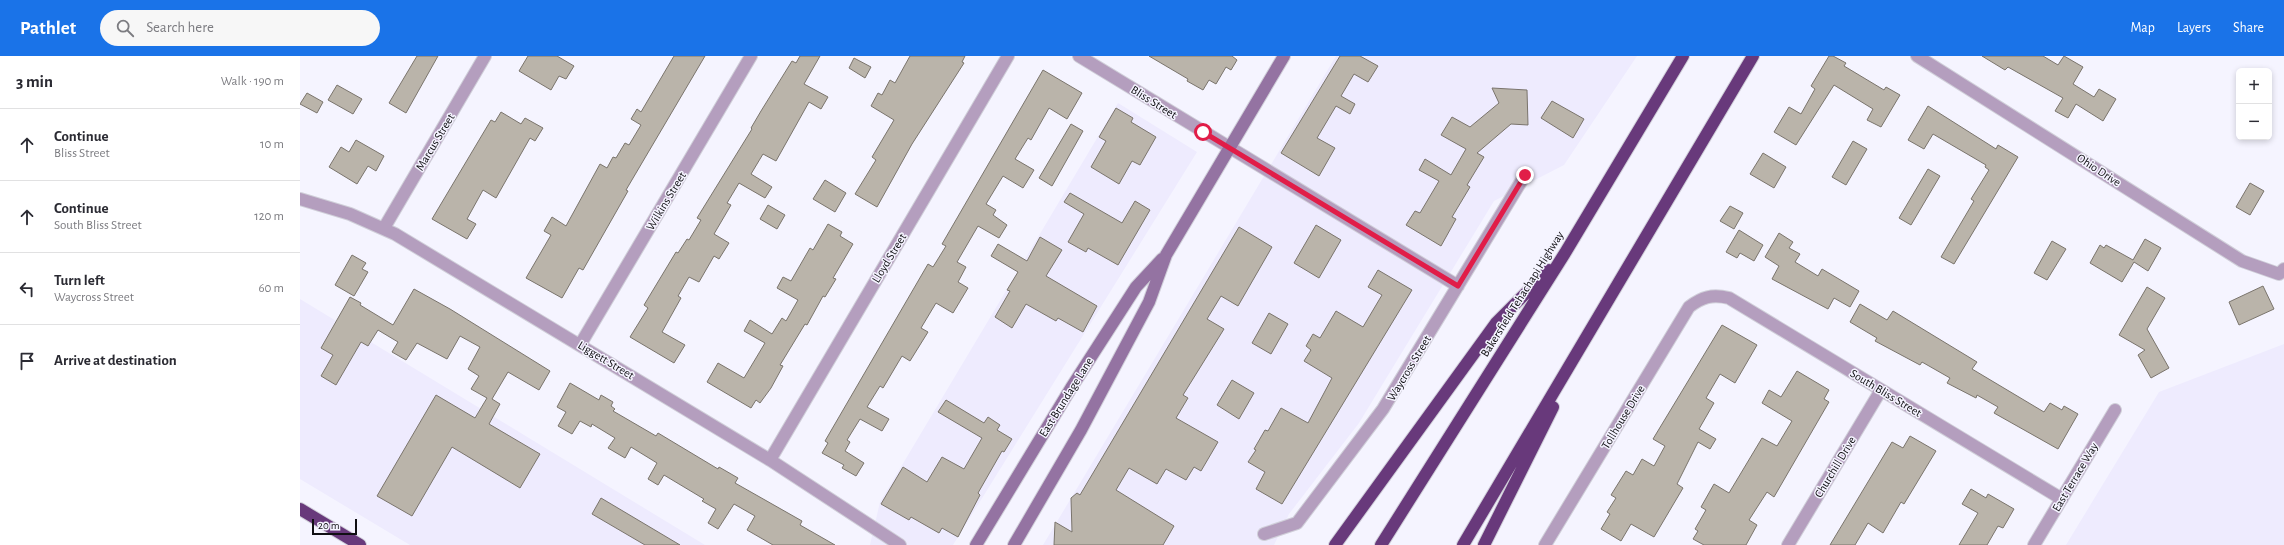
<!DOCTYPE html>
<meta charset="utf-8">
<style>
:root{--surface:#fff;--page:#f7f7f7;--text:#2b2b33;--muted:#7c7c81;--line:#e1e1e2;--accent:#1a73e8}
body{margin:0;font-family:"Alegreya Sans",sans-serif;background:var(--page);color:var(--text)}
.controls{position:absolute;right:12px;top:12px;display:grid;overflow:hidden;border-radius:6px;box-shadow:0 2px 6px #0003}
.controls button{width:36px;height:36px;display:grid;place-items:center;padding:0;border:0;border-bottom:1px solid var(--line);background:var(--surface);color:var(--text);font:20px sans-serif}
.scale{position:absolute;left:12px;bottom:10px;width:45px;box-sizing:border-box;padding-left:4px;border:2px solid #100f13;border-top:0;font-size:11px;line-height:14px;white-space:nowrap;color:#100f13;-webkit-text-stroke:3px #f5f4ff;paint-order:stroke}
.stop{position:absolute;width:12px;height:12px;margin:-9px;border:3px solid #e11d48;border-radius:50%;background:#fff}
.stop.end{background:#e11d48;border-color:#fff;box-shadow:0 1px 4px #0008}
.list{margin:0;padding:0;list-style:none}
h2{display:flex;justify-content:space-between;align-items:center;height:52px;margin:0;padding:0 16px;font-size:17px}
h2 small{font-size:13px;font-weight:400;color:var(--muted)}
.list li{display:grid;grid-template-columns:26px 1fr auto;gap:12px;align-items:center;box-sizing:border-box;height:72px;padding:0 16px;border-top:1px solid var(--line)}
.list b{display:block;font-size:15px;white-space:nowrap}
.list p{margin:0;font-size:13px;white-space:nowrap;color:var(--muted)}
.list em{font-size:13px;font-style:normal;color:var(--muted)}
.icon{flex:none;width:22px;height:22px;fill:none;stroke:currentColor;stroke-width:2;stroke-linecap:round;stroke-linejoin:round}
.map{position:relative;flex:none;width:1984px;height:489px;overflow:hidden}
header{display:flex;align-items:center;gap:24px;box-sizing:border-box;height:56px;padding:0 20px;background:var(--accent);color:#fff}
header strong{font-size:19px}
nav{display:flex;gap:22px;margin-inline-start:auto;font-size:14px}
.search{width:280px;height:36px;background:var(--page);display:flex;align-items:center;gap:10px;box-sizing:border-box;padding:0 14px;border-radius:22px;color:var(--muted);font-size:15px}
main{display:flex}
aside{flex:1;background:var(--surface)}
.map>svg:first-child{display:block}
</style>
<header>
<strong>Pathlet</strong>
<div class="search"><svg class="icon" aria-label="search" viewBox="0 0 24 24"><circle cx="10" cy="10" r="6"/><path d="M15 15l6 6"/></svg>Search here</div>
<nav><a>Map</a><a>Layers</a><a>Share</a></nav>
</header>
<main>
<aside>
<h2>3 min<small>Walk · 190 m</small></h2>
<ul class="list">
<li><svg class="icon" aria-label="ahead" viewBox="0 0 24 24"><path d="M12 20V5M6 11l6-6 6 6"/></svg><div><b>Continue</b><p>Bliss Street</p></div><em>10 m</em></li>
<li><svg class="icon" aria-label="ahead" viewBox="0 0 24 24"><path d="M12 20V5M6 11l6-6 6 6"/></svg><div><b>Continue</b><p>South Bliss Street</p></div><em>120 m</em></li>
<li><svg class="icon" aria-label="left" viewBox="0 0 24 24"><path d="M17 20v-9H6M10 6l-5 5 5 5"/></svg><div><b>Turn left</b><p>Waycross Street</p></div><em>60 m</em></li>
<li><svg class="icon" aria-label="arrive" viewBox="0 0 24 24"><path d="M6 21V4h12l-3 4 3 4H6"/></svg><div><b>Arrive at destination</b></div></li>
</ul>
</aside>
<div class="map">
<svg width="1984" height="489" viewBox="0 0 1984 489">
<rect width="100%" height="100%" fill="#f5f4ff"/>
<path fill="#eeebfe" d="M1036 0H1337L1264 109 1194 145 1059 367 989 458 974 489H743Z
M818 47 897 96 653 489H570L580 446Z
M0 243 405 489H110L0 423Z
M1984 288V489H1766L1859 336Z"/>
<path fill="#bab4aa" stroke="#7a746c" d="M117 0H138L106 57 89 47Z
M228 0H257L274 10 266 23 259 20 251 34 219 15Z
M374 0H405L326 134 328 135 283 214 279 212 262 242 226 222 251 179 244 175 252 161 266 170 300 108 307 112 313 101 316 102 325 87 329 89 341 69 331 63 337 53 341 56Z
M500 0H520L504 28 528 41 521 53 509 46 476 105 463 98 451 118 472 131 465 142 439 127 427 147 431 149 414 178 429 187 419 203 414 200 399 226 389 221 378 240 381 242 362 276 385 289 374 307 330 281 348 252 344 249 376 196 378 197 387 183 389 184 401 164 397 162 452 73 451 72 461 55 492 5 496 7Z
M610 0H665L662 6 664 7 612 88 577 151 555 138 576 104 572 101 594 64 571 50 578 37 582 39 590 24 595 27Z
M849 0H932L937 4 931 14 926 11 916 28 909 24 903 34 887 25 888 23Z
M1040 0H1060L1078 10 1068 26 1054 18 1041 40 1055 48 1050 58 1036 50 1017 82 1035 92 1019 120 981 97Z
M1529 0H1533L1546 7 1544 10 1584 34 1586 31 1600 39 1581 71 1567 64 1573 53 1534 29 1496 89 1474 76 1489 51 1501 58 1515 33 1511 30Z
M1682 0H1743L1758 9 1764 0 1783 11 1773 28 1794 41 1799 33 1816 43 1803 65 1776 48 1768 62 1755 55 1763 42 1708 11 1705 14Z
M554 2 571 11 565 22 549 12Z
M743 14 782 37 767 63 749 52 731 84 728 82 715 103 734 114 723 132 703 120 686 148 696 154 693 159 707 169 699 182 678 170 657 206 666 211 658 226 668 232 653 257 636 247 621 272 628 276 610 305 602 300 583 332 580 330 567 351 589 363 582 375 560 363 547 384 550 386 545 395 564 407 556 420 542 412 544 409 522 397 528 387 525 385 628 208 633 211 646 190 642 188Z
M37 29 62 43 53 58 28 44Z
M1192 32 1227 34 1228 69 1211 68 1177 97 1184 101 1167 129 1170 131 1152 161 1156 163 1141 190 1106 169 1115 155 1120 157 1139 125 1119 114 1125 103 1151 119 1166 93 1141 79 1152 61 1170 71 1199 47Z
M7 37 23 46 17 57 0 48Z
M1252 45 1284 63 1273 82 1241 62Z
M1628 50 1696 93 1698 89 1718 101 1654 208 1641 201 1674 145 1671 143 1689 114 1685 111 1686 109 1633 78 1624 93 1608 84Z
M816 52 833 62 831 66 856 81 840 109 832 105 819 128 791 111 806 85 799 81Z
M201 56 221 68 225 62 243 72 235 85 230 82 196 142 183 134 167 163 176 168 167 183 132 163 191 64 195 66Z
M771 68 783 75 752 130 739 122Z
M56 84 84 100 76 115 68 110 57 128 29 111 41 91 49 96Z
M1553 85 1567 93 1546 129 1532 121Z
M1463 97 1486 111 1474 132 1450 118Z
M1628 113 1640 120 1611 169 1599 162Z
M525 124 546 137 535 156 513 143Z
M1950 127 1964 135 1950 159 1936 151Z
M770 137 822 167 835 145 850 154 818 209 788 192 786 196 768 186 784 158 764 146Z
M468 149 485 159 477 173 460 163Z
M1430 150 1443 157 1434 173 1420 165Z
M528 168 542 176 540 180 553 188 533 222 536 223 525 241 523 240 507 269 505 268 480 309 483 310 471 332 460 347 456 344 451 352 407 326 418 307 444 322 465 287 444 275 450 264 472 278 482 262 486 265 498 244 477 232 483 221 491 225 510 192 513 194Z
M1016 169 1041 184 1019 222 994 207Z
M939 171 972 191 938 250 921 240 907 263 924 273 883 339 888 342 876 362 918 386 901 415 894 411 886 424 866 413 857 428 829 412 816 434 874 470 863 489H754L755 466 772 476 771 442 777 437 780 439Z
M1439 174 1463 189 1454 205 1440 197 1437 202 1426 196Z
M1479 177 1493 186 1489 192 1500 198 1495 206 1518 220 1522 213 1559 235 1550 251 1534 242 1528 253 1472 223 1479 210 1465 201Z
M740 181 762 194 746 220 797 250 783 276 758 262 756 265 726 248 712 272 695 261 710 235 707 234 718 216 691 200 698 188 727 205Z
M1845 183 1861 192 1848 215 1834 206 1822 226 1790 207 1800 189 1804 192 1806 189 1833 204Z
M1752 185 1766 193 1747 224 1734 217Z
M52 199 66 207 62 213 68 216 54 240 35 229Z
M1078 214 1112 234 982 448 956 433 965 416 948 406 956 394 954 393 965 374 968 375 981 352 1008 367 1032 322 1004 305 1011 294 1006 290 1013 278 1020 282 1036 255 1063 271 1082 239 1068 231Z
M1963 230 1974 253 1939 269 1929 246Z
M1847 231 1865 242 1847 273 1869 312 1851 322 1838 299 1845 294 1819 279Z
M114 233 150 253 250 315 239 334 208 316 192 343 200 348 189 368 240 398 220 432 152 391 112 460 77 440 136 339 175 362 187 342 171 333 179 320 168 313 180 291 160 280 147 303 117 287 106 304 92 296 98 286 78 274 68 290 61 286 36 329 21 320 33 299 21 292 50 241 61 247 60 249 93 269Z
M1560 248 1587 264 1593 255 1677 306 1672 313 1744 356 1750 347 1762 354 1764 350 1778 358 1758 393 1694 357 1698 351 1677 339 1676 342 1647 327 1650 322 1622 306 1620 309 1575 285 1577 282 1550 266Z
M969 257 988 268 971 298 952 287Z
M1422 269 1457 289 1435 327 1420 318 1406 342 1414 347 1399 373 1416 383 1410 393 1398 386 1377 428 1383 432 1354 481 1331 468 1321 485 1301 473 1310 458 1307 456 1316 442 1311 439 1326 415 1333 419 1342 403 1354 410 1365 390 1353 383Z
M1497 315 1529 334 1524 343 1529 346 1474 441 1467 436 1449 464 1457 469 1446 489H1404L1393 483 1398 475 1395 473 1406 454 1401 451 1414 428 1429 437 1462 382 1477 390 1492 365 1462 347 1469 334 1481 341Z
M932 324 954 337 939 363 917 349Z
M270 327 299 344 301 339 313 346 311 350 315 353 313 355 356 380 358 377 418 413 419 411 438 422 435 427 502 465 500 469 535 489H473L447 474 455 460 434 448 418 473 408 467 416 453 402 445 404 443 364 419 358 429 348 423 357 407 331 391 325 402 308 392 315 382 292 368 291 371 280 365 272 378 258 370 266 356 257 351Z
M646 344 684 367 688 361 700 369 697 374 712 383 704 396 702 395 678 437 680 439 658 481 642 472 639 477 611 461 609 464 581 448 603 411 627 426 642 401 664 413 682 382 638 356Z
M1610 380 1636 395 1604 448 1601 446 1583 477 1568 467 1555 489H1530L1592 386 1603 392Z
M1671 433 1686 442 1688 438 1714 453 1703 472 1698 470 1687 489H1659L1678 457 1662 448Z
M301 442 380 489H345L292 458Z"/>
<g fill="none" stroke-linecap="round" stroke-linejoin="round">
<defs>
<path id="street" d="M779 0 1158 230
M1617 0 1942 205 1979 218 1984 213
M0 143 50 158 95 178 470 404 600 489
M84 172 185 0
M280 289 451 0
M470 404 708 0
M964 478 997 467 1083 353 1225 119
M1245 489 1389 251C1402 241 1412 238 1429 242L1762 443
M1488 489 1581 334
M1734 489 1815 354"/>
<path id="secondary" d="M676 489 771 332 836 231 862 203
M714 489 781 374 849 246 866 199 984 0"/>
<path id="highway" d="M0 453 60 489
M1035 489 1196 267 1249 214
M1081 489 1265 197 1383 0
M1163 489 1453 0
M1184 489 1253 351"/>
</defs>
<use href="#street" stroke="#d0cfd9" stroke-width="14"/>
<use href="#secondary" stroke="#d0cfd9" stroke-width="14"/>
<use href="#highway" stroke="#d0cfd9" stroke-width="14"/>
<use href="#street" stroke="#b49ebe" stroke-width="12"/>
<use href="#secondary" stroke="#9473a2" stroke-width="12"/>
<use href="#highway" stroke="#68397b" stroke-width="12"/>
</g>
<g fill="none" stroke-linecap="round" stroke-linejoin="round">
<path stroke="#e11d48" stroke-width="5" d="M903 76 1158 230 1225 119"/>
</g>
<g text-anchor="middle" stroke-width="3" stroke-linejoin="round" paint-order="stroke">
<g font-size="12" fill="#100f13" stroke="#f5f4ff">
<text transform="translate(854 46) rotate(32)" y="4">Bliss Street</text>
<text transform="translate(135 86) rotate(-59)" y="4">Marcus Street</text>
<text transform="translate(1799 114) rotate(33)" y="4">Ohio Drive</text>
<text transform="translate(366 145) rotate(-59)" y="4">Wilkins Street</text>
<text transform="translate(589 202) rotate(-59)" y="4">Lloyd Street</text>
<text transform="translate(1222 238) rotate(-58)" y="4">Bakersfield Tehachapi Highway</text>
<text transform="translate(306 304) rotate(31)" y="4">Liggett Street</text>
<text transform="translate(1109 312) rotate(-59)" y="4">Waycross Street</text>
<text transform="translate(1586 337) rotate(31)" y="4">South Bliss Street</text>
<text transform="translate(766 341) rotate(-58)" y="4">East Brundage Lane</text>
<text transform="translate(1323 361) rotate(-59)" y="4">Tollhouse Drive</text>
<text transform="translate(1535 411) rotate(-59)" y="4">Churchill Drive</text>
<text transform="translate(1775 421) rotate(-59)" y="4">East Terrace Way</text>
</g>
</g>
</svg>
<div class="controls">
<button>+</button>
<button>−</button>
</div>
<div class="scale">20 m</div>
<div class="stop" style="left:903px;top:76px"></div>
<div class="stop end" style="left:1225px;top:119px"></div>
</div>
</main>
